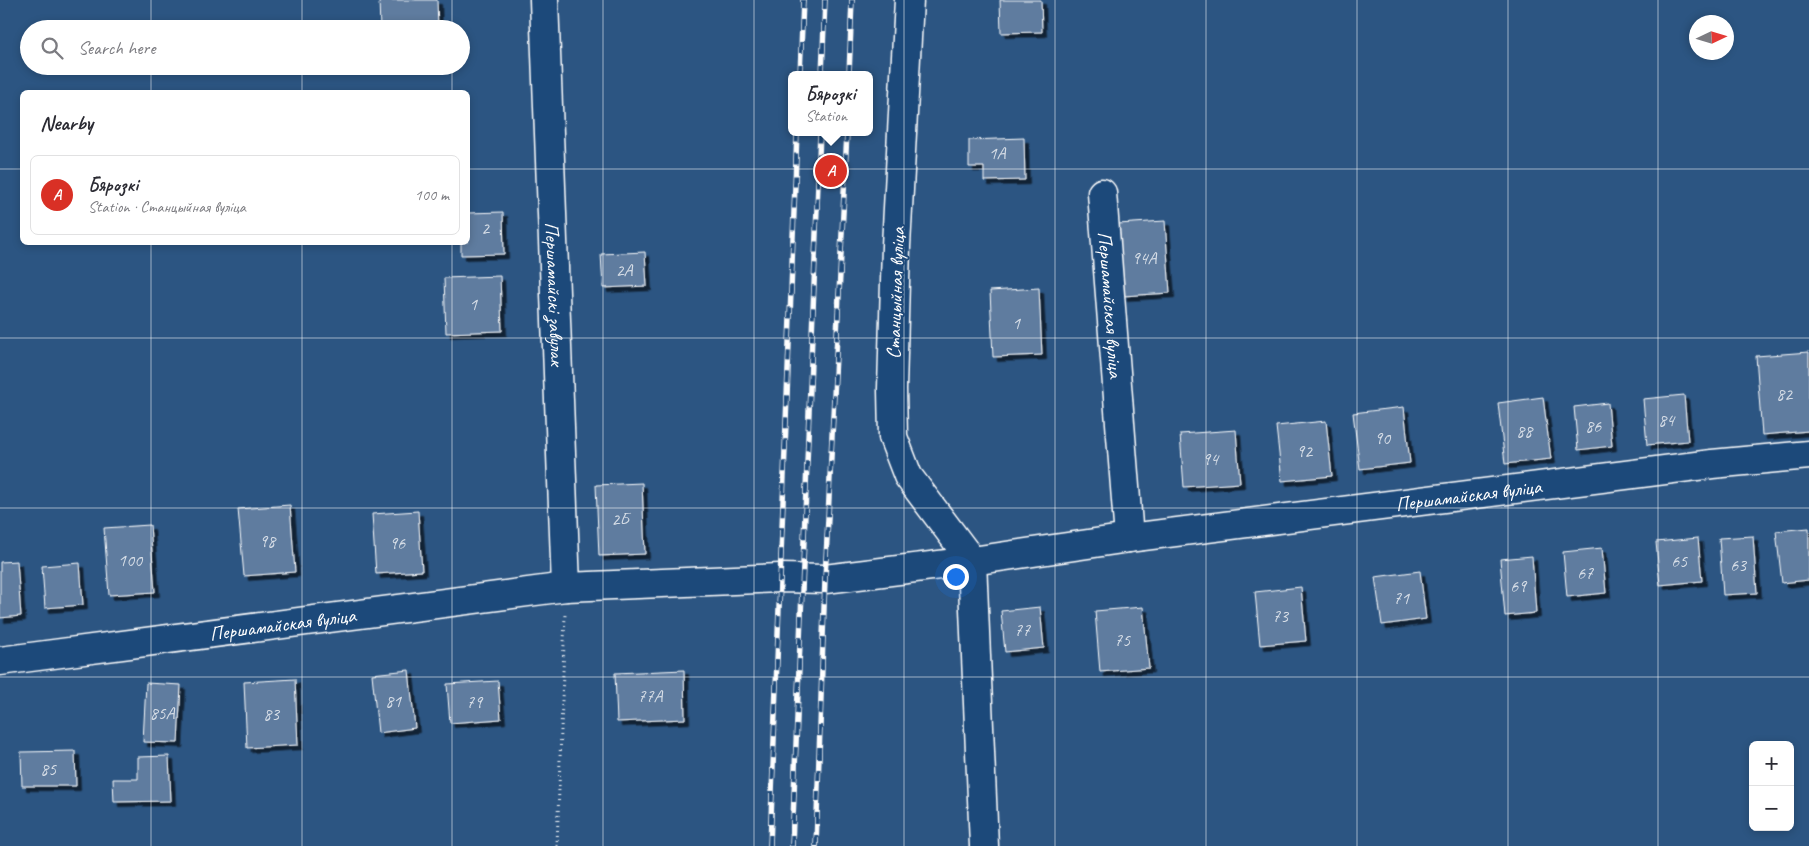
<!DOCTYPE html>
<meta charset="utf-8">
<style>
:root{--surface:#fff;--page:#f7f7f7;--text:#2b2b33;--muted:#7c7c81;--line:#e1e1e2;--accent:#d93025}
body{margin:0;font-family:Caveat,sans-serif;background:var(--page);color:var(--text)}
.controls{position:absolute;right:15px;bottom:15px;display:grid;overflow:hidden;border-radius:8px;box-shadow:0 2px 8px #0003}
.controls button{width:45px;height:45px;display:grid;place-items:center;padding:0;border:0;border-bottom:1px solid var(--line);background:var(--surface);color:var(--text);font:25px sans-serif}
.compass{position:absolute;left:1689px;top:15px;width:45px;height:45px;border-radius:50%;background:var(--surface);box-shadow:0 2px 8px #0003;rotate:86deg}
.you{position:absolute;left:955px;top:576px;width:18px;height:18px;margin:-12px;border:4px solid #fff;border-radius:50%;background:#1a73e8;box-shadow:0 0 0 8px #1a73e833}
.badge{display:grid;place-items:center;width:32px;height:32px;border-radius:50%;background:var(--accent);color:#fff;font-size:16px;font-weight:700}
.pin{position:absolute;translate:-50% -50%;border:2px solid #fff;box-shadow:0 1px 5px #0006}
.popup{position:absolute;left:788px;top:71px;width:85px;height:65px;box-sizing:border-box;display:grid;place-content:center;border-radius:8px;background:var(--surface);filter:drop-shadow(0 1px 4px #0005);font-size:16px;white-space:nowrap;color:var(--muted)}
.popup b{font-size:19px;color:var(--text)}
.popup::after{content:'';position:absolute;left:50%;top:100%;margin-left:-10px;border:10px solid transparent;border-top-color:var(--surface)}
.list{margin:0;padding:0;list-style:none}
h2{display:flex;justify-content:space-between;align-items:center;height:65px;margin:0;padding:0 20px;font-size:21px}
h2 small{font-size:16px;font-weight:400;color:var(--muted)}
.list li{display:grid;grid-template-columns:32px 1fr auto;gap:15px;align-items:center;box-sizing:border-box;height:80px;margin:0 10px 10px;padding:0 10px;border:1px solid var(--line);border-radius:8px}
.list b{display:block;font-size:19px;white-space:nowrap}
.list p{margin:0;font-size:16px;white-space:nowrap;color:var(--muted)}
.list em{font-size:16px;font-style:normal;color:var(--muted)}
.icon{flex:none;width:28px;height:28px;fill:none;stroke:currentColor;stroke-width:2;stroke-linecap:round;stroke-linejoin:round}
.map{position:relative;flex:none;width:1809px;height:846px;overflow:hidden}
.search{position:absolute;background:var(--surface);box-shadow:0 2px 8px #0003;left:20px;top:20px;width:450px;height:55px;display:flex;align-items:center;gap:12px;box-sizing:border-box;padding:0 18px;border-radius:28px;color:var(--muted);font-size:19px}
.panel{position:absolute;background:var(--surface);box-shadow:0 2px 8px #0003;left:20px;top:90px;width:450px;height:155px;border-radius:8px}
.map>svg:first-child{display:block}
</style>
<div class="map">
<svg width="1809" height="846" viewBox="0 0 1809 846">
<defs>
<filter id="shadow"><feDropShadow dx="4.5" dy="4.5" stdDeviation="0" flood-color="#0009"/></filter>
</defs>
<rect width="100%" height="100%" fill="#2c5582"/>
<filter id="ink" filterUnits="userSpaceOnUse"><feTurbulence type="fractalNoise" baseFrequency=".02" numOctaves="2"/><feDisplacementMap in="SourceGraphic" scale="10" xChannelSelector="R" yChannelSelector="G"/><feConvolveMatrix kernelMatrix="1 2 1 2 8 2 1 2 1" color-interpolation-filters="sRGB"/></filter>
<g filter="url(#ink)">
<path fill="#5e7c9f" stroke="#fff" filter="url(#shadow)" d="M379 0H437L438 29H380Z
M1000 0H1041L1042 32 1001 33Z
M1024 138 1025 180 984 181V167H969V140Z
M503 212 504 254 461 255V242H468V213Z
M1165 221 1170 293 1123 296 1118 224Z
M645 252 647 286 603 288 601 254Z
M500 276 502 331 446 333 444 278Z
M1039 288 1042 355 993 357 990 291Z
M1809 352V431L1762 435 1756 356Z
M1684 395 1688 441 1647 445 1643 399Z
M1543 397 1551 459 1505 464 1498 403Z
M1608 403 1612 446 1578 450 1574 407Z
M1404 407 1410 463 1360 469 1353 413Z
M1326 421 1332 476 1282 481 1276 426Z
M1236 430 1240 483 1184 487 1180 434Z
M642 483 645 554 599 556 596 485Z
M290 505 295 572 244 576 238 509Z
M418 511 422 571 376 574 372 514Z
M150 525 155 592 109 595 104 528Z
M1809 528V580L1782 583 1776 531Z
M1753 536 1757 593 1723 595 1719 538Z
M1698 538 1702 581 1660 585 1656 542Z
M1602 548 1606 593 1567 597 1563 552Z
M1532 556 1536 613 1505 616 1500 559Z
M17 561 21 616 0 618V562Z
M80 563 83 605 45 608 42 566Z
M1420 571 1426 619 1382 625 1375 577Z
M1301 587 1306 641 1260 645 1255 592Z
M1040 607 1044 648 1005 652 1001 611Z
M1143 607 1149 668 1100 672 1095 611Z
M409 670 415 728 378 733 372 674Z
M684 670 685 719 617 722 615 673Z
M295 679 298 745 247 748 244 682Z
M498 681 501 719 450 723 447 684Z
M146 683 181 685 178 743 143 742Z
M75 751 76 786H22L21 752Z
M169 756 171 801 114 802 113 779H138V757Z"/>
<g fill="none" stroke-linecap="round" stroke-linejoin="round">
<defs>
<g id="minor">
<path id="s1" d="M544 0 566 587"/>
<path d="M909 0 896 246 892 389 893 437 908 476 972 561"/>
<path id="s2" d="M1102 193 1129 538"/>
<path d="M972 561 984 846"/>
<path id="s3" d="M0 661 566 587 780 578 825 579 972 561 1129 538 1712 464 1809 455"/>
</g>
</defs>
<use href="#minor" stroke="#fff" stroke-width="31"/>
<path stroke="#fff" stroke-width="3" stroke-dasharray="1 4" stroke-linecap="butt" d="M557 846 565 615"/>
<use href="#minor" stroke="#1f4a7a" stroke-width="28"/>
<defs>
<path id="rail" d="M800 75 803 0
M822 75 825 0
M849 75 852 0
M770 846 797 132
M792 846 820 132
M816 846 825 579 847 132"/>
</defs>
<use href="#rail" stroke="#fff" stroke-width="5.5"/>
<use href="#rail" stroke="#1f4a7a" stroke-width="4" stroke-dasharray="11" stroke-linecap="butt"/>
</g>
</g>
<path fill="none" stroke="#fff" stroke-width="1" stroke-opacity="0.55" d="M151 0V29M302 0V29M452 0V29M603 0V846M754 0V846M904 0V846M1055 0V846M1206 0V846M1357 0V846M1508 0V846M1658 0V846M151 66V92M302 66V92M452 66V92M0 169H22M468 169H1809M151 242V846M302 242V846M452 242V846M0 338H1809M0 508H1809M0 677H1809"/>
<g text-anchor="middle" stroke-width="4" stroke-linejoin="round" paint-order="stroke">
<g font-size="18" fill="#d7dee7">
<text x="997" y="159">1А</text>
<text x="485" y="234">2</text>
<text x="1144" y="264">94А</text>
<text x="624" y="276">2А</text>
<text x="473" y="310">1</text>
<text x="1016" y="329">1</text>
<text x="1784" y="400">82</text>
<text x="1666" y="426">84</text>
<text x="1593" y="432">86</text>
<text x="1524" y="437">88</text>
<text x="1382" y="444">90</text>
<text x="1304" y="457">92</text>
<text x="1210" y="465">94</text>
<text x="620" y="525">2Б</text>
<text x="267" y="547">98</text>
<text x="397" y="549">96</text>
<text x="130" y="566">100</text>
<text x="1679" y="567">65</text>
<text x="1738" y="571">63</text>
<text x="1585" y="579">67</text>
<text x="1518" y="592">69</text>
<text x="1401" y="604">71</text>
<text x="1280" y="622">73</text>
<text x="1022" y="636">77</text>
<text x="1122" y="646">75</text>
<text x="650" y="702">77А</text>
<text x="393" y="707">81</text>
<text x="474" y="708">79</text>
<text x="162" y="719">85А</text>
<text x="271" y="720">83</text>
<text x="48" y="775">85</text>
</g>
<g font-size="20" fill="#fff" stroke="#1f4a7a">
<text dy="7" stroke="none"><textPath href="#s1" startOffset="294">Першамайскі завулак</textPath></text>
<text transform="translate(895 293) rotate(-88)" y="7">Станцыйная вуліца</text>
<text dy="7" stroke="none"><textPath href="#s2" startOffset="112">Першамайская вуліца</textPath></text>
<text dy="7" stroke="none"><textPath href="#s3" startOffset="1479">Першамайская вуліца</textPath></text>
<text dy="7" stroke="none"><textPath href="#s3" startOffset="285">Першамайская вуліца</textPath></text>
</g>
</g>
</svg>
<div class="controls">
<button>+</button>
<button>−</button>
</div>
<svg class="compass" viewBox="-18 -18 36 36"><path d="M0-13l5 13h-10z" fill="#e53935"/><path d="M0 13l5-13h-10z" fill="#7c7c81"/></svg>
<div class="you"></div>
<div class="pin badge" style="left:831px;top:171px">A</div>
<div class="popup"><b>Бярозкі</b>Station</div>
<div class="search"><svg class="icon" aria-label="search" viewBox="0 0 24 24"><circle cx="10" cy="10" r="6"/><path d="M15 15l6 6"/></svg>Search here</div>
<section class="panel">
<h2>Nearby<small></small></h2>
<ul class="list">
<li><span class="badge">A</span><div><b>Бярозкі</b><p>Station · Станцыйная вуліца</p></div><em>100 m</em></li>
</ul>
</section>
</div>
